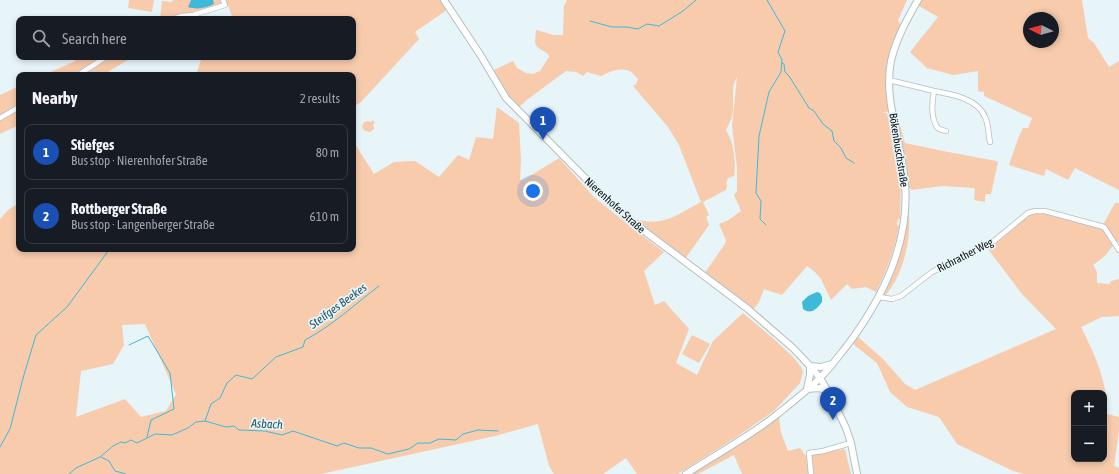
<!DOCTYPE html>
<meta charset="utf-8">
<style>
:root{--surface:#171b24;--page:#20242c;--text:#f1f3f6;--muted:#9ea1a6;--line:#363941;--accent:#c3a78f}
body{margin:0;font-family:"Asap Condensed",sans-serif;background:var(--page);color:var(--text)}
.controls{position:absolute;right:12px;bottom:12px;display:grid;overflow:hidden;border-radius:8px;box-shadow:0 2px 6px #0003}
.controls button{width:36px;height:36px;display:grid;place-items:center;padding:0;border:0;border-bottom:1px solid var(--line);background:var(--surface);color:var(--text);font:20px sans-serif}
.compass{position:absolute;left:1023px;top:12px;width:36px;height:36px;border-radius:50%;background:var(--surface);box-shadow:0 2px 6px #0003;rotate:276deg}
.you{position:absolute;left:533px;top:191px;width:14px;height:14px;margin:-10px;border:3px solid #fff;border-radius:50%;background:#1a73e8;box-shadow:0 0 0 6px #1a73e833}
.badge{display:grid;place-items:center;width:26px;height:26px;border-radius:50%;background:var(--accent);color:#fff;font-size:13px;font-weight:700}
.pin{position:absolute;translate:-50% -33px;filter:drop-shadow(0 1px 2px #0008)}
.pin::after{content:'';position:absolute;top:21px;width:14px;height:12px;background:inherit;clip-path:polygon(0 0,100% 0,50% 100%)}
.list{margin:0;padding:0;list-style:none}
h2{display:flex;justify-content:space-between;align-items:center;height:52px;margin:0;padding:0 16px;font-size:17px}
h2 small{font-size:13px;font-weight:400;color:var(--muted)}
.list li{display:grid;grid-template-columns:26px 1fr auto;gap:12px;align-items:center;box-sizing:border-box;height:56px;margin:0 8px 8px;padding:0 8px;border:1px solid var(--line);border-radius:8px}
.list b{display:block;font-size:15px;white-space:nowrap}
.list p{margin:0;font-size:13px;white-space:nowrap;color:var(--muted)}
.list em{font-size:13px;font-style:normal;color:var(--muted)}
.icon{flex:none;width:22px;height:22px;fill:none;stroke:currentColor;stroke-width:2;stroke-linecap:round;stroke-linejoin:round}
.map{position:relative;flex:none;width:1119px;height:474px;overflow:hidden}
.search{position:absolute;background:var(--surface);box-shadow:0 2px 6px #0003;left:16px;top:16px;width:340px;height:44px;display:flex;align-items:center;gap:10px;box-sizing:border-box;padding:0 14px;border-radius:8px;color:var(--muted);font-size:15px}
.panel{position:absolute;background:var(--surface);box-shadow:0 2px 6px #0003;left:16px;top:72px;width:340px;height:180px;border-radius:8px}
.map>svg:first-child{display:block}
</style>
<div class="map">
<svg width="1119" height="474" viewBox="0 0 1119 474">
<rect width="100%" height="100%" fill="#e7f4f8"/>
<path fill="#f7cbac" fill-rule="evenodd" d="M129 0H154L152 12 128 8Z
M173 0H221L223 4 208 9 187 13 169 19H160L162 1 172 2Z
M226 0H442L448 9 415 32 419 39 361 102 353 107V75H196L202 57H353V19H233Z
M567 0H907L898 20 901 26 892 46 890 111 882 113H887L898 161 901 179 900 219H898L897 225 899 226C895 249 887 270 876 292L866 287 852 289 847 284 831 300 821 279 815 272 807 266 782 295 764 289 759 302 753 310 704 274 725 244 726 240 719 224 727 221 741 211 734 195 737 191V168L732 126 737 77C730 87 735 104 732 116 731 121 727 126 726 131 734 140 736 165 734 176L728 178C725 183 728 186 726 190L703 202 709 215 706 217 709 225 685 259 663 244 630 217C660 229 675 216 701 202L679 145 668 127 633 86 636 84 638 79C636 77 633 73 631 72 621 66 609 72 601 76L587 72 583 76 576 72 566 71 528 99 518 108 513 103 492 71 513 61 517 68 526 73 533 74 540 71 549 57 548 54 537 47 535 42 536 30 554 35H563L564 6Z
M922 0H1082L1088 38 1094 43 1109 67 1119 61V190L1075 168 1068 180 1046 169 1044 176 1009 165 1018 139 1023 128H1028L1032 118 984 96V92L978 91V71L953 75 927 68 910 52 938 17 919 6ZM1029 18H1053V42H1029Z
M81 57H133L103 75H44L73 62Z
M19 86V125L0 134V95Z
M497 107 519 123 521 160 520 180 525 179 559 158 594 197 631 227 664 252 644 271 655 305 664 301 689 329 676 363 697 375 713 341 743 313 775 340 793 357 801 367 803 372 800 383 775 410 738 436 678 474H637L626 458 603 474H554L549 466 538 424 495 436 321 474H0V219L8 210 19 203V249H353V141L374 174 394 162 415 161 439 177 458 155 469 160 476 137 493 139ZM145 324 176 394 166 411 141 417 125 399 76 417 81 371 113 364 124 345 122 325Z
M894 110H896L905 143 943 151 996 161 998 162 991 194H986L985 197V202L974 200 975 189 973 188 943 186 912 190 908 187C905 161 900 136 894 110Z
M373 120 375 123 373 124 374 129 370 132 365 131 362 127 364 122 367 121 371 122Z
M1115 203H1119V242L1110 238 1114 244 1105 256 1093 265 1097 272V283L1110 284 1111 281 1119 279V316L1102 317 1081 327C1095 355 1108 383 1107 414L1119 417V431L1114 466 1119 468V474H1024L1013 471 957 444 939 417 907 407 890 392 877 363 853 344 858 337 883 359 905 384 915 390 1056 329 1022 294 988 249 986 243C995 236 1004 229 1013 222 1018 218 1024 212 1030 209 1042 205 1088 222 1103 225ZM1074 393H1104V459H1074V455L1070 453 1074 454Z
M908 206C913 235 904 274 885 296L883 294C897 265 906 238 908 206Z
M692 335 710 344 699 363 682 354Z
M779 417 781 433 788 451 800 448 806 456 845 449 851 474H742L734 455 698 474H690Z"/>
<path fill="#3ebad9" d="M191 0H213L214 4C206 8 197 10 188 7Z
M817 292 820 293 822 297V302C817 309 811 315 803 309L802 302 808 296Z"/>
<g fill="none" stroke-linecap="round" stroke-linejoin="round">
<path stroke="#3ebad9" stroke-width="1" d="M590 21 612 27H627L638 29 647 24 659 26 683 11 696 0
M782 63 784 64 785 72 789 76 809 108 814 111 823 124 832 131 834 141 841 148 846 158 854 163
M766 225 760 219 761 201 756 193 759 136 769 92 781 72 782 60 778 52 785 31 767 0
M129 345 148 336 170 373 174 409 151 420 147 437
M205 421 211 404 220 398 227 383 236 375 252 379 276 357 303 347 305 340C332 326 355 304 379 286
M0 447 10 429 23 378 36 335 67 307 106 254 108 249
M101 457 109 461 115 471 126 474
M69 474 76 468 100 457 113 446 121 442 125 443 131 440 137 443 155 434 172 435 188 428 196 422 205 421 226 427 234 426 239 430 265 431 282 435 293 431 337 446 344 443 359 448H371L388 454 409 449 418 443H430L439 439 456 440 463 434 478 430 498 431"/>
<defs>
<path id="street" d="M173 19 182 16 193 15 225 5 223 0
M78 75 106 57
M889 80 934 91C932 102 931 118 937 127 939 130 943 130 946 131
M934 91C952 94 978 99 985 117 989 125 988 134 990 142
M0 118 19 107
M879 297 892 299 901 296 932 272 971 252 988 245 994 241 1028 213 1035 211H1045L1104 227 1119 250
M811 474 809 453 823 451 851 443"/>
<path id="secondary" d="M444 0 481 56 506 98 605 198 631 221 748 309 793 348 810 366 820 378 829 393 846 428 851 443 857 474
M810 366 821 367 832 364
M807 389 810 375V366
M807 389 820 388 828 392
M686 474C715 455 747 438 775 416 790 404 807 391 821 377 830 368 838 357 846 347 882 300 910 244 905 183 902 143 883 100 891 61 896 39 907 19 918 0"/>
</defs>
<use href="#street" stroke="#b2bfc3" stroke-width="6"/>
<use href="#secondary" stroke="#b2bfc3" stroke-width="8"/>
<use href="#street" stroke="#fff" stroke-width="4.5"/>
<use href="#secondary" stroke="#fff" stroke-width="6"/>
</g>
<g text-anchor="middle" stroke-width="3.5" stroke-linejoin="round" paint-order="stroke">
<g font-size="11" fill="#0c1112" stroke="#e7f4f8">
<text transform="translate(899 150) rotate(81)" y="4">Bökenbuschstraße</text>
<text transform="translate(615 205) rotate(42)" y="4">Nierenhofer Straße</text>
<text transform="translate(965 255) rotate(-27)" y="4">Richrather Weg</text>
</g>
<g font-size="12" font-style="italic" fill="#265865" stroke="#e7f4f8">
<text transform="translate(338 306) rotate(-36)" y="4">Steifges Beekes</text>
<text transform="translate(267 424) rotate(3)" y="4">Asbach</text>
</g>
</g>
</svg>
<div class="controls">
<button>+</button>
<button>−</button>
</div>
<svg class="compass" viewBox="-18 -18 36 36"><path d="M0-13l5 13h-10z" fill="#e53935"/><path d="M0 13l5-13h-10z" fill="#9ea1a6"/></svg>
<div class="you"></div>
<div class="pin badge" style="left:543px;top:140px;background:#1a4fb4">1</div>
<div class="pin badge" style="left:833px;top:420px;background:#1a4fb4">2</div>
<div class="search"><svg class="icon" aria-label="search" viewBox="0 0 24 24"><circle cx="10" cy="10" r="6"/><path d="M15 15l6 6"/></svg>Search here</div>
<section class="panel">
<h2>Nearby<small>2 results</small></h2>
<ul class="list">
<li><span class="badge" style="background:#1a4fb4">1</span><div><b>Stiefges</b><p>Bus stop · Nierenhofer Straße</p></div><em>80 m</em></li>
<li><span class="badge" style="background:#1a4fb4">2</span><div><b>Rottberger Straße</b><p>Bus stop · Langenberger Straße</p></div><em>610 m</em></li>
</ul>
</section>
</div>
